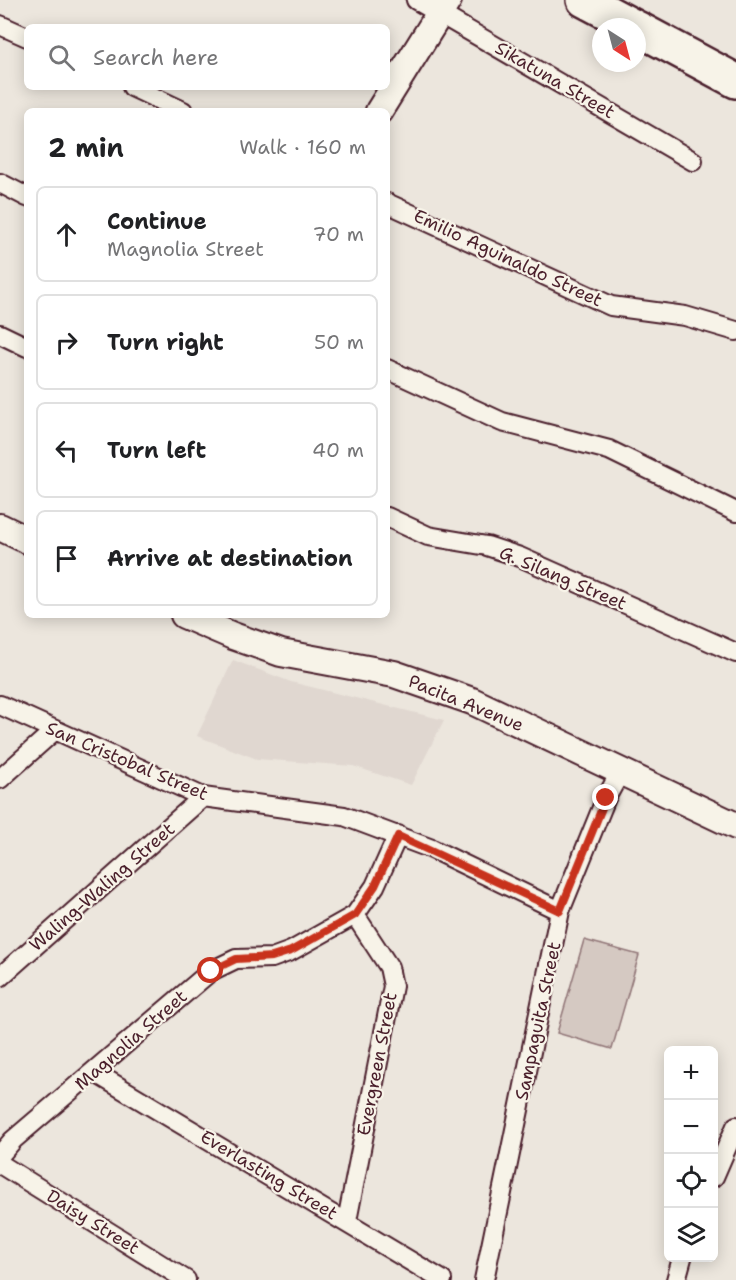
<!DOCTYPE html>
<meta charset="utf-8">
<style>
:root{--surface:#fff;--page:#f2f2f2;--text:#202124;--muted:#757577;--line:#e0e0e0}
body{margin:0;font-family:"Shantell Sans",sans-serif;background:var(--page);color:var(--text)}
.controls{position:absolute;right:18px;bottom:18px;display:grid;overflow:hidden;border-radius:9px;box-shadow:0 3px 15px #0003}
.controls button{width:54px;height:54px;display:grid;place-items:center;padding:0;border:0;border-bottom:2px solid var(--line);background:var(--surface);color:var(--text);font:30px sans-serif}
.compass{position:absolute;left:592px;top:18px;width:54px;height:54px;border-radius:50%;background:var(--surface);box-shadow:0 3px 15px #0003;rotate:144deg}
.stop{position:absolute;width:18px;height:18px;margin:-14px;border:4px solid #c8321e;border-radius:50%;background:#fff}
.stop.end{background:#c8321e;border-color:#fff;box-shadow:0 2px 6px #0008}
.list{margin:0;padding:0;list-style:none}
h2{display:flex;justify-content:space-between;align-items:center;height:78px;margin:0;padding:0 24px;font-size:26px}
h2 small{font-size:20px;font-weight:400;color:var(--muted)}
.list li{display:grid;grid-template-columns:39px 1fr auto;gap:18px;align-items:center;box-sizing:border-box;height:96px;margin:0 12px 12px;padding:0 12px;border:2px solid var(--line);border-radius:9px}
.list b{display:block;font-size:22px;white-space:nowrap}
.list p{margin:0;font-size:20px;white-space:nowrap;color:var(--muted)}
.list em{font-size:20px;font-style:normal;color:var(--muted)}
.icon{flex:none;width:33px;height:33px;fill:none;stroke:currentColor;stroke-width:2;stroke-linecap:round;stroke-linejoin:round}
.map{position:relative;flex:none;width:736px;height:1280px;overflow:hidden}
.search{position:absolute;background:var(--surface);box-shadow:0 3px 15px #0003;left:24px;top:24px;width:366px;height:66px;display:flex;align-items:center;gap:15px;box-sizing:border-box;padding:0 21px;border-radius:9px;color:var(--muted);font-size:22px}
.panel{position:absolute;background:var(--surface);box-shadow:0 3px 15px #0003;left:24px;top:108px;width:366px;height:510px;border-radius:9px}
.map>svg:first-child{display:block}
</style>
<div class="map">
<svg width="736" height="1280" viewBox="0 0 736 1280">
<rect width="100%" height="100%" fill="#ece6dd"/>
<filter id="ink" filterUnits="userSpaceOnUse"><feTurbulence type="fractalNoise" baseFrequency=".0167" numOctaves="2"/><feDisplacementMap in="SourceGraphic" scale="12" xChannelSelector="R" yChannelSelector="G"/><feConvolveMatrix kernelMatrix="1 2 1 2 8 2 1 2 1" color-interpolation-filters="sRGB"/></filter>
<g filter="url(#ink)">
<path fill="#e0d7d0" d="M233 660 291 682 444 720 411 785 353 766 257 759 197 736Z"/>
<path fill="#d5c9c2" stroke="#907476" stroke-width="1.5" d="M584 940 639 955 612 1049 557 1033Z"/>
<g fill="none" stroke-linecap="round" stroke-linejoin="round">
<defs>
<path id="street" d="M416 0 693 161
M0 25 27 37
M132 87 183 111
M0 183 27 197
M387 203 611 306 685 316 736 331
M0 334 27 347
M387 369 502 422 609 450 736 512
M387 517 428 536 487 546 520 557 736 653
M0 705 203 797 344 816 432 849 560 911
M0 779 55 730
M0 977 203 797
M94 1072 442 1280
M0 1155 13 1140 211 971 236 959 272 958 291 951 355 915 375 886 398 835
M0 1164 186 1280
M714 1177 736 1126
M347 1221 393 986 389 967 355 915
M484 1280 560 911 606 798 621 771
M676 1280 682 1258"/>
<path id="secondary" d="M379 111 448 0
M0 527 27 540
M184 615 233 636 281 653 394 674 472 701 736 826"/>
<path id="highway" d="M584 0 635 27
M637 28 736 81"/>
</defs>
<use href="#street" stroke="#4a1f2b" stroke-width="22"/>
<use href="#secondary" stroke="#4a1f2b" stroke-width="30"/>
<use href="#highway" stroke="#4a1f2b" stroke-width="38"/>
<use href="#street" stroke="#f7f3e8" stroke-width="18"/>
<use href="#secondary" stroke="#f7f3e8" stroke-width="26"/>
<use href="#highway" stroke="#f7f3e8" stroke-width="33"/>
</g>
</g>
<g fill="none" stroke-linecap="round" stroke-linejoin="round" filter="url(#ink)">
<path stroke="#c8321e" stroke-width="8" d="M211 971 236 959 272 957 291 951 355 915 375 886 398 836 560 911 606 798"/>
</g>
<g text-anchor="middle" stroke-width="4.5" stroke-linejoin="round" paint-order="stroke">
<g font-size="18" fill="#4a1f2b" stroke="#f7f3e8">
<text transform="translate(555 80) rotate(30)" y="6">Sikatuna Street</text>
<text transform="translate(508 258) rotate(25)" y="6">Emilio Aguinaldo Street</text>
<text transform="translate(563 578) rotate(23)" y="6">G. Silang Street</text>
<text transform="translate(466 703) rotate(22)" y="6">Pacita Avenue</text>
<text transform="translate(127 761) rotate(23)" y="6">San Cristobal Street</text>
<text transform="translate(102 887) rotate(-41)" y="6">Waling-Waling Street</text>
<text transform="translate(538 1021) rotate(-78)" y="6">Sampaguita Street</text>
<text transform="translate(131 1040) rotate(-41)" y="6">Magnolia Street</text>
<text transform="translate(377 1064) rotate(-79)" y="6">Evergreen Street</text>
<text transform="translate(269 1175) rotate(31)" y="6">Everlasting Street</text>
<text transform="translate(93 1222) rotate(32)" y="6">Daisy Street</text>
</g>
</g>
</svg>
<div class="controls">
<button>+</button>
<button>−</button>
<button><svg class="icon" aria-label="locate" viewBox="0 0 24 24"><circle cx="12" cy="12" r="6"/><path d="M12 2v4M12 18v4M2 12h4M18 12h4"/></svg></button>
<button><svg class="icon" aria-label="layers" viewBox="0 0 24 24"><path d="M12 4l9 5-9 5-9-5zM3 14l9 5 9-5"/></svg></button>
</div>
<svg class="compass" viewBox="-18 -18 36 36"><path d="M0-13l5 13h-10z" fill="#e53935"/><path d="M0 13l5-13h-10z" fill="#757577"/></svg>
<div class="stop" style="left:211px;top:971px"></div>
<div class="stop end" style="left:606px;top:798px"></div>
<div class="search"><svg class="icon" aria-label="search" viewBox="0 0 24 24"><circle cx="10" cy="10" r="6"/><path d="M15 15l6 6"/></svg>Search here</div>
<section class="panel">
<h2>2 min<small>Walk · 160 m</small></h2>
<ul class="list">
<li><svg class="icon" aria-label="ahead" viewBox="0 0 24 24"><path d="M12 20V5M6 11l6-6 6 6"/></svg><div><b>Continue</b><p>Magnolia Street</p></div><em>70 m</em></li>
<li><svg class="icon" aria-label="right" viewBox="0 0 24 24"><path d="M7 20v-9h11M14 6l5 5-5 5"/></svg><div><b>Turn right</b></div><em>50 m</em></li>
<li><svg class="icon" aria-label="left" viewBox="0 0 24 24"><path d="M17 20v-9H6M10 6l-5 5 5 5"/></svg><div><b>Turn left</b></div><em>40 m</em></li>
<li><svg class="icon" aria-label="arrive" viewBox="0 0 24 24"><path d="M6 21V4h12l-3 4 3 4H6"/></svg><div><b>Arrive at destination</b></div></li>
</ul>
</section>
</div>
